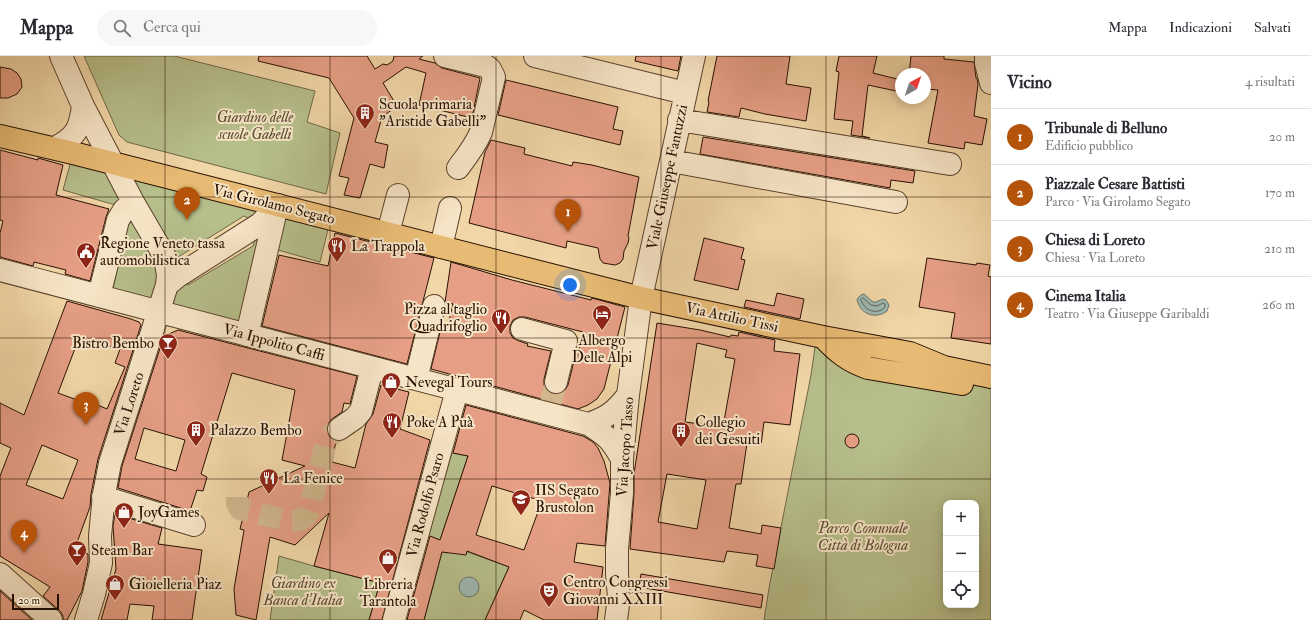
<!DOCTYPE html>
<html lang="it">
<meta charset="utf-8">
<style>
:root{--surface:#fff;--page:#f7f7f7;--text:#2b2b33;--muted:#7c7c81;--line:#e1e1e2;--accent:#b45309}
body{margin:0;font-family:"IM FELL Double Pica",serif;background:var(--page);color:var(--text)}
.controls{position:absolute;right:12px;bottom:12px;display:grid;overflow:hidden;border-radius:8px;box-shadow:0 2px 10px #0003}
.controls button{width:36px;height:36px;display:grid;place-items:center;padding:0;border:0;border-bottom:1px solid var(--line);background:var(--surface);color:var(--text);font:20px sans-serif}
.compass{position:absolute;left:895px;top:12px;width:36px;height:36px;border-radius:50%;background:var(--surface);box-shadow:0 2px 10px #0003;rotate:40deg}
.scale{position:absolute;left:12px;bottom:10px;width:47px;box-sizing:border-box;padding-left:4px;border:2px solid #281002;border-top:0;font-size:11px;line-height:14px;white-space:nowrap;color:#281002;-webkit-text-stroke:3px #f6e4c6;paint-order:stroke}
.you{position:absolute;left:570px;top:229px;width:14px;height:14px;margin:-10px;border:3px solid #fff;border-radius:50%;background:#1a73e8;box-shadow:0 0 0 6px #1a73e833}
.badge{display:grid;place-items:center;width:26px;height:26px;border-radius:50%;background:var(--accent);color:#fff;font-size:13px;font-weight:700}
.pin{position:absolute;translate:-50% -33px;filter:drop-shadow(0 1px 2px #0008)}
.pin::after{content:'';position:absolute;top:21px;width:14px;height:12px;background:inherit;clip-path:polygon(0 0,100% 0,50% 100%)}
.list{margin:0;padding:0;list-style:none}
h2{display:flex;justify-content:space-between;align-items:center;height:52px;margin:0;padding:0 16px;font-size:17px}
h2 small{font-size:13px;font-weight:400;color:var(--muted)}
.list li{display:grid;grid-template-columns:26px 1fr auto;gap:12px;align-items:center;box-sizing:border-box;height:56px;padding:0 16px;border-top:1px solid var(--line)}
.list b{display:block;font-size:15px;white-space:nowrap}
.list p{margin:0;font-size:13px;white-space:nowrap;color:var(--muted)}
.list em{font-size:13px;font-style:normal;color:var(--muted)}
.icon{flex:none;width:22px;height:22px;fill:none;stroke:currentColor;stroke-width:2;stroke-linecap:round;stroke-linejoin:round}
.map{position:relative;flex:none;width:991px;height:564px;overflow:hidden}
header{display:flex;align-items:center;gap:24px;box-sizing:border-box;height:56px;padding:0 20px;background:var(--surface);border-bottom:1px solid var(--line)}
header strong{font-size:19px}
nav{display:flex;gap:22px;margin-inline-start:auto;font-size:14px}
.search{width:280px;height:36px;background:var(--page);display:flex;align-items:center;gap:10px;box-sizing:border-box;padding:0 14px;border-radius:22px;color:var(--muted);font-size:15px}
main{display:flex}
aside{flex:1;background:var(--surface)}
.map>svg:first-child{display:block}
</style>
<header>
<strong>Mappa</strong>
<div class="search"><svg class="icon" aria-label="search" viewBox="0 0 24 24"><circle cx="10" cy="10" r="6"/><path d="M15 15l6 6"/></svg>Cerca qui</div>
<nav><a>Mappa</a><a>Indicazioni</a><a>Salvati</a></nav>
</header>
<main>
<div class="map">
<svg width="991" height="564" viewBox="0 0 991 564">
<rect width="100%" height="100%" fill="#f1d6a7"/>
<filter id="stains"><feTurbulence type="fractalNoise" baseFrequency=".005" numOctaves="4"/><feColorMatrix values="0 0 0 0 .2 0 0 0 0 .09 0 0 0 0 .02 0 0 0 .5 -.17"/></filter>
<radialGradient id="worn" r=".72"><stop offset=".6" stop-color="#630" stop-opacity="0"/><stop offset="1" stop-color="#630" stop-opacity=".3"/></radialGradient>
<path fill="#b6be8a" stroke="#6f6746" fill-rule="evenodd" d="M84 0H174L315 35 307 66 340 77 326 138 127 86 119 79Z
M74 94 331 161 320 206 271 192 250 276 113 233 125 175 119 150 63 134ZM244 160 260 168 253 190 188 229 190 213 175 203Z
M817 277 991 310V564H764L769 532 811 319ZM946 447H976V549H946Z
M452 397 468 400 440 484 426 479Z
M449 493 465 495 509 511 485 564H424L442 496 448 497Z
M279 500 314 510 380 527 369 564H270Z"/>
<path fill="#9cb7af" stroke="#6e746a" d="M864 238 873 246H876L883 243 886 244 889 249 887 255C876 264 859 258 857 243L861 239Z
M459 531a10 10 0 1 1 20 0a10 10 0 1 1-20 0Z"/>
<g fill="none" stroke-linecap="round" stroke-linejoin="round">
<path stroke="#626458" stroke-width="1" d="M863 242 871 249 877 250 883 247 885 248V251C877 260 864 254 861 244Z"/>
</g>
<path fill="#e69f85" stroke="#281002" fill-rule="evenodd" d="M259 0H367L375 13 383 8 387 9 393 5 394 0H423L419 3 435 7 442 12 480 22 472 62 419 49 426 17 406 11 383 27 397 50 382 61 375 86 388 89 384 112 370 108 360 142 344 139 349 122 339 120 354 62 329 22 258 5Z
M636 0H681L678 15 635 5Z
M717 0H790L786 28 811 32 806 65 765 58 741 52 739 61 707 56 709 46 708 45Z
M839 0H877L873 17 901 24V36L868 29 862 80 870 82 851 79 853 65 834 63 839 16 836 15Z
M911 0H944V3L974 6 976 22H977L978 28 974 60 987 63 982 89 965 86 964 93 928 87 938 34 925 33V18H909Z
M0 11 11 13 17 17 21 23 22 31 17 38 8 42H0Z
M506 24 618 51 613 73 623 75 620 89 498 59Z
M703 81 915 115 913 127 891 124 890 132 700 98Z
M491 84 525 92 524 98 572 110 573 106 592 109 639 121 628 180 629 182 628 187 624 195 623 203 620 207 615 209 603 207 600 203 598 192 567 185 566 192 469 167 485 96Z
M0 94 38 104V102L63 109 56 139 109 153 106 161 90 225 65 218 66 214 34 206 33 210 0 201V177L3 165 0 164Z
M335 177 434 202 407 308 262 270 279 199 328 210Z
M704 182 744 192 741 203 745 204 738 234 694 224Z
M927 202 976 209 977 207 990 209 988 220 991 221V288L951 282 955 257 919 251Z
M451 206 512 224 591 244 592 242 625 251 607 321 604 333 597 343 588 349 578 353 431 313 441 272 447 273 453 248 445 246ZM519 261H525L583 276 577 302 575 301 568 329 565 334 560 338H553L548 335 544 329V323L551 295 527 290 528 288 519 285 513 282 510 277V270L513 264Z
M777 237 804 243 800 263 744 251 746 244 774 250Z
M67 245 131 263 139 266 141 269 98 403 91 438 90 451 75 492 88 498V506L82 535 67 564H63V560L60 555 43 540 50 531 0 500V420L11 392 0 387V347L24 359ZM79 282 120 293 115 307 125 311 107 353 86 344 85 347 58 337ZM42 389 78 404 63 443 26 429Z
M657 267 700 274 730 281 731 279 738 280 739 276 775 284 774 295 800 298 790 369 764 366 761 389 747 387 741 428H736L729 472 761 478 762 469 781 472 774 513 756 510 758 499 727 495 724 506 630 493 634 438V418ZM697 287 727 294 725 301 735 303 723 371 685 366ZM667 418 706 424 697 473 658 466Z
M178 274 357 320 350 348 344 347 342 356 332 363 328 368 327 374 329 380 333 384 336 385 332 406 355 412 366 368 373 358 381 329 409 336 400 373 430 384 382 564H369L380 527 314 510 329 457 295 489 270 481 256 564 236 559 234 533 244 474 240 473 249 436 305 410 282 404 295 334 232 317 201 418 207 421 203 435 197 434 190 455 118 432 122 410 162 286 169 278ZM144 372 185 384 176 415 135 403Z
M466 349 583 380 593 386 598 392 604 405 610 427 605 490 577 487 574 506 603 511 597 564H544L524 554 520 564H485L509 511 467 495 466 499 442 496 424 564H407L430 480 440 484 468 400 453 397ZM492 430 542 445 524 494 476 479Z
M845 385a7 7 0 1 1 14 0a7 7 0 1 1-14 0Z
M115 458 162 472 158 488 202 494 192 564H152L154 550 130 548 127 564H101L116 513 113 470Z
M641 518 763 539 761 552 639 531Z
M0 535 32 564H0Z"/>
<g fill="none" stroke-linecap="round" stroke-linejoin="round">
<path stroke="#d3b88e" stroke-width="22" stroke-dasharray="22 11" stroke-linecap="butt" d="M551 346 556 326
M237 441V447L240 453 290 465C301 465 307 463 310 452L326 386 328 382 339 373"/>
<defs>
<path id="minor" d="M61 0 83 50 133 146 165 201 168 219 167 229 110 407 104 438 100 480 101 507 94 538 86 564
M445 0 486 10 490 13 494 21 481 76C475 90 467 100 458 112
M535 0 685 37
M986 0V7L991 27
M679 64 950 108
M55 92C76 81 80 73 83 50
M671 105 896 146
M388 177 398 139
M441 191 450 152
M0 214 588 368C607 380 611 383 622 403
M167 229 178 220 260 168 278 149
M99 240 118 164 124 154 133 146
M522 273 566 285 556 326
M247 279 277 150
M416 323 434 250
M588 368C607 362 616 355 628 339
M339 373 355 362 361 355 372 312
M103 441 194 469
M0 518 51 564
M394 564 457 334
M616 564 619 541 617 518V493L622 437V403L628 339 641 242 694 0"/>
<path id="major" d="M0 80 73 97 641 242 823 281 910 297 944 311 991 321
M823 281C837 296 848 305 868 312L962 328"/>
</defs>
<use href="#minor" stroke="#5a422b" stroke-width="24"/>
<use href="#major" stroke="#281002" stroke-width="24"/>
<use href="#minor" stroke="#f6e4c6" stroke-width="22"/>
<use href="#major" stroke="#e8bb74" stroke-width="22"/>
</g>
<path fill="none" stroke="#281002" stroke-width="1" stroke-opacity="0.55" d="M165 0V564M330 0V564M496 0V564M661 0V564M826 0V564M0 141H991M0 282H991M0 423H991"/>
<defs>
<symbol id="building-pin" viewBox="-11 -11 22 30"><path d="M0 17L-7.5 6A9.5 9.5 0 1 1 7.5 6Z" fill="#8f2418" stroke="#f6e4c6"/><path d="M-4-6H4V6H1V3H-1V6H-4ZM-2.5-4.3h1.7v1.8h-1.7ZM.8-4.3h1.7v1.8H.8ZM-2.5-1h1.7V.8h-1.7ZM.8-1h1.7V.8H.8Z" fill="#fff"/></symbol>
<symbol id="restaurant-pin" viewBox="-11 -11 22 30"><path d="M0 17L-7.5 6A9.5 9.5 0 1 1 7.5 6Z" fill="#8f2418" stroke="#f6e4c6"/><path d="M-5-6h1v4h1v-4h1v4h1v-4h1v5L-1.5 .5V6h-2V.5L-5-1ZM5-6V6H3V1.5H1.5Q1.5-4 5-6Z" fill="#fff"/></symbol>
<symbol id="civic-pin" viewBox="-11 -11 22 30"><path d="M0 17L-7.5 6A9.5 9.5 0 1 1 7.5 6Z" fill="#8f2418" stroke="#f6e4c6"/><path d="M-.6-6.5H3V-4.5H.6V-3L4-1V1h2V6H-6V1h2V-1L-.6-3ZM-1.2 2.5V6h2.4V2.5Z" fill="#fff"/></symbol>
<symbol id="hotel-pin" viewBox="-11 -11 22 30"><path d="M0 17L-7.5 6A9.5 9.5 0 1 1 7.5 6Z" fill="#8f2418" stroke="#f6e4c6"/><path d="M-6-4.5h1.5V1H6V5H4.5V3h-9V5H-6ZM-4 0a1.8 1.8 0 1 1 3.6 0ZM.5 0V-2.5h3Q6-2.5 6 0Z" fill="#fff"/></symbol>
<symbol id="bar-pin" viewBox="-11 -11 22 30"><path d="M0 17L-7.5 6A9.5 9.5 0 1 1 7.5 6Z" fill="#8f2418" stroke="#f6e4c6"/><path d="M-6-5H6L.8 .8V4.5H3.5V6h-7V4.5H-.8V.8Z" fill="#fff"/></symbol>
<symbol id="shop-pin" viewBox="-11 -11 22 30"><path d="M0 17L-7.5 6A9.5 9.5 0 1 1 7.5 6Z" fill="#8f2418" stroke="#f6e4c6"/><path d="M-5-2.5h2.3a2.7 3.5 0 0 1 5.4 0H5L5.5 6h-11ZM-1.5-2.5h3a1.5 2.3 0 0 0-3 0Z" fill="#fff"/></symbol>
<symbol id="school-pin" viewBox="-11 -11 22 30"><path d="M0 17L-7.5 6A9.5 9.5 0 1 1 7.5 6Z" fill="#8f2418" stroke="#f6e4c6"/><path d="M0-5L7-2L0 1L-7-2ZM-4 1L0 2.5L4 1V4Q0 6-4 4Z" fill="#fff"/></symbol>
<symbol id="theatre-pin" viewBox="-11 -11 22 30"><path d="M0 17L-7.5 6A9.5 9.5 0 1 1 7.5 6Z" fill="#8f2418" stroke="#f6e4c6"/><path d="M-5-5.5Q0-4 5-5.5V0Q5 5 0 6Q-5 5-5 0ZM-3.3-2.5H-1v1.5H-3.3ZM1-2.5H3.3v1.5H1ZM-2.8 1Q0 5.5 2.8 1Z" fill="#fff"/></symbol>
</defs>
<g fill-rule="evenodd">
<use href="#building-pin" x="354" y="46" width="22" height="30"/>
<use href="#restaurant-pin" x="326" y="179" width="22" height="30"/>
<use href="#civic-pin" x="75" y="185" width="22" height="30"/>
<use href="#hotel-pin" x="591" y="247" width="22" height="30"/>
<use href="#restaurant-pin" x="490" y="251" width="22" height="30"/>
<use href="#bar-pin" x="157" y="276" width="22" height="30"/>
<use href="#shop-pin" x="380" y="315" width="22" height="30"/>
<use href="#restaurant-pin" x="381" y="355" width="22" height="30"/>
<use href="#building-pin" x="185" y="363" width="22" height="30"/>
<use href="#building-pin" x="670" y="364" width="22" height="30"/>
<use href="#restaurant-pin" x="258" y="411" width="22" height="30"/>
<use href="#school-pin" x="510" y="432" width="22" height="30"/>
<use href="#shop-pin" x="113" y="445" width="22" height="30"/>
<use href="#bar-pin" x="66" y="483" width="22" height="30"/>
<use href="#shop-pin" x="377" y="491" width="22" height="30"/>
<use href="#shop-pin" x="104" y="517" width="22" height="30"/>
<use href="#theatre-pin" x="538" y="524" width="22" height="30"/>
</g>
<g text-anchor="middle" stroke-width="4" stroke-linejoin="round" paint-order="stroke">
<g font-size="15" fill="#281002" stroke="#f6e4c6" text-anchor="start">
<text x="379" y="53">Scuola primaria<tspan x="379" dy="17">"Aristide Gabelli"</tspan></text>
<text x="100" y="192">Regione Veneto tassa<tspan x="100" dy="17">automobilistica</tspan></text>
<text x="351" y="195">La Trappola</text>
<text x="487" y="258" text-anchor="end">Pizza al taglio<tspan x="487" dy="17">Quadrifoglio</tspan></text>
<text x="602" y="289" text-anchor="middle">Albergo<tspan x="602" dy="17">Delle Alpi</tspan></text>
<text x="154" y="292" text-anchor="end">Bistro Bembo</text>
<text x="405" y="331">Nevegal Tours</text>
<text x="406" y="371">Poke A Puà</text>
<text x="695" y="371">Collegio<tspan x="695" dy="17">dei Gesuiti</tspan></text>
<text x="210" y="379">Palazzo Bembo</text>
<text x="283" y="427">La Fenice</text>
<text x="535" y="439">IIS Segato<tspan x="535" dy="17">Brustolon</tspan></text>
<text x="138" y="461">JoyGames</text>
<text x="91" y="499">Steam Bar</text>
<text x="563" y="531">Centro Congressi<tspan x="563" dy="17">Giovanni XXIII</tspan></text>
<text x="129" y="533">Gioielleria Piaz</text>
<text x="388" y="533" text-anchor="middle">Libreria<tspan x="388" dy="17">Tarantola</tspan></text>
</g>
<g font-size="15" font-style="italic" fill="#5a4d32" stroke="#f6e4c6">
<text x="255" y="66">Giardino delle<tspan x="255" dy="17">scuole Gabelli</tspan></text>
<text x="863" y="477">Parco Comunale<tspan x="863" dy="17">Città di Bologna</tspan></text>
<text x="303" y="532">Giardino ex<tspan x="303" dy="17">Banca d'Italia</tspan></text>
</g>
<g font-size="15" fill="#281002" stroke="#f6e4c6">
<text transform="translate(667 121) rotate(-78)" y="5">Viale Giuseppe Fantuzzi</text>
<text transform="translate(274 148) rotate(14)" y="5">Via Girolamo Segato</text>
<text transform="translate(732 261) rotate(12)" y="5">Via Attilio Tissi</text>
<text transform="translate(274 286) rotate(15)" y="5">Via Ippolito Caffi</text>
<text transform="translate(129 348) rotate(-72)" y="5">Via Loreto</text>
<text transform="translate(625 391) rotate(-86)" y="5">Via Jacopo Tasso</text>
<text transform="translate(425 449) rotate(-75)" y="5">Via Rodolfo Psaro</text>
</g>
</g>
<rect width="100%" height="100%" filter="url(#stains)"/>
<rect width="100%" height="100%" fill="url(#worn)"/>
</svg>
<div class="controls">
<button>+</button>
<button>−</button>
<button><svg class="icon" aria-label="locate" viewBox="0 0 24 24"><circle cx="12" cy="12" r="6"/><path d="M12 2v4M12 18v4M2 12h4M18 12h4"/></svg></button>
</div>
<svg class="compass" viewBox="-18 -18 36 36"><path d="M0-13l5 13h-10z" fill="#e53935"/><path d="M0 13l5-13h-10z" fill="#7c7c81"/></svg>
<div class="scale">20 m</div>
<div class="you"></div>
<div class="pin badge" style="left:568px;top:176px">1</div>
<div class="pin badge" style="left:187px;top:164px">2</div>
<div class="pin badge" style="left:86px;top:369px">3</div>
<div class="pin badge" style="left:24px;top:497px">4</div>
</div>
<aside>
<h2>Vicino<small>4 risultati</small></h2>
<ul class="list">
<li><span class="badge">1</span><div><b>Tribunale di Belluno</b><p>Edificio pubblico</p></div><em>20 m</em></li>
<li><span class="badge">2</span><div><b>Piazzale Cesare Battisti</b><p>Parco · Via Girolamo Segato</p></div><em>170 m</em></li>
<li><span class="badge">3</span><div><b>Chiesa di Loreto</b><p>Chiesa · Via Loreto</p></div><em>210 m</em></li>
<li><span class="badge">4</span><div><b>Cinema Italia</b><p>Teatro · Via Giuseppe Garibaldi</p></div><em>260 m</em></li>
</ul>
</aside>
</main>
